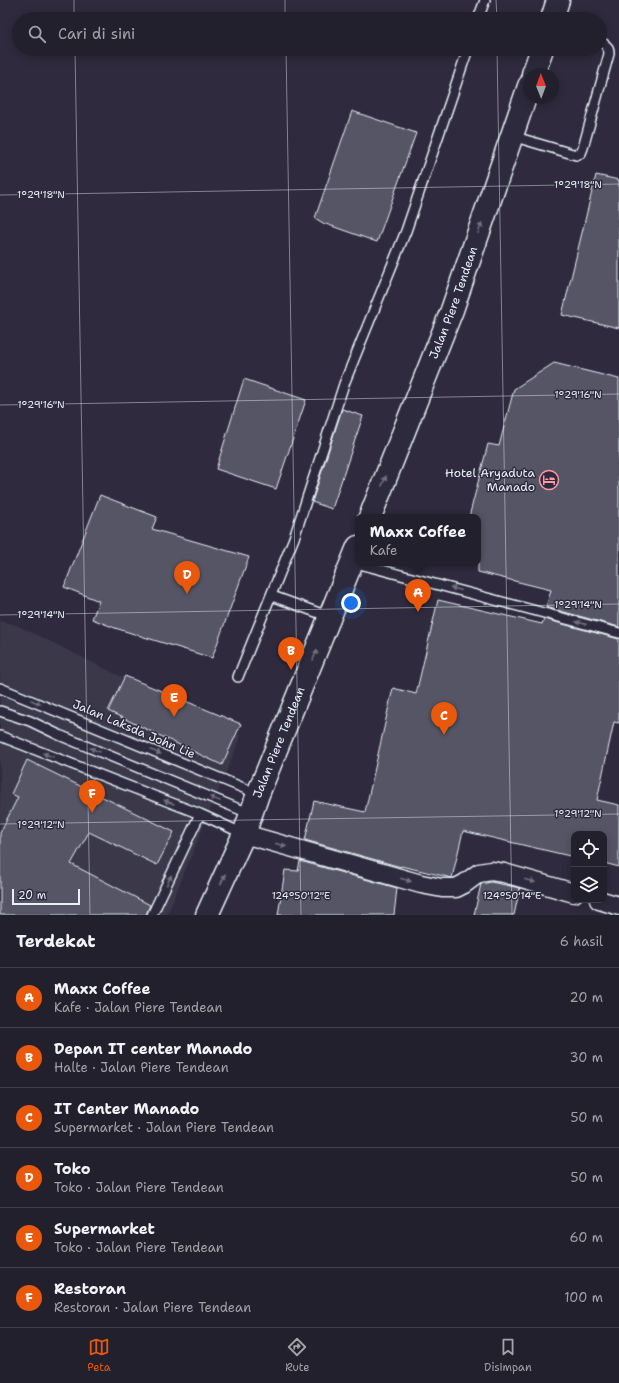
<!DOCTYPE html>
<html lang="id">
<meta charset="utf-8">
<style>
:root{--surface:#23202e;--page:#2f2d3a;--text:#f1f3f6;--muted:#a3a3aa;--line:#403e4a;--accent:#ea580c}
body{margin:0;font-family:"Shantell Sans",sans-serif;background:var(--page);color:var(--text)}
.controls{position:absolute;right:12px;bottom:12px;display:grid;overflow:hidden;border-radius:8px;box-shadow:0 2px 10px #0003}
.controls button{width:36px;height:36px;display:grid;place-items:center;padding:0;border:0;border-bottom:1px solid var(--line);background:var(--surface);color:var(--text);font:20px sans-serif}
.compass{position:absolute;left:523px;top:68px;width:36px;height:36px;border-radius:50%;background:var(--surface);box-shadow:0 2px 10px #0003;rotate:359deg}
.scale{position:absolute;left:12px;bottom:10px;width:68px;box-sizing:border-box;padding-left:4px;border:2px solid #e8f1f8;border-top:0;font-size:11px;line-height:14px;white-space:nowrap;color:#e8f1f8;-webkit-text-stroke:3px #2f2a3d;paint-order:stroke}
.you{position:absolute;left:351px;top:603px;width:14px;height:14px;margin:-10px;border:3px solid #fff;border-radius:50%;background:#1a73e8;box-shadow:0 0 0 6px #1a73e833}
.badge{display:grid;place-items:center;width:26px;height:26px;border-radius:50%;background:var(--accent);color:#fff;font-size:13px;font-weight:700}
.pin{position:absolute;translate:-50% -33px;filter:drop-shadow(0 1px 2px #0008)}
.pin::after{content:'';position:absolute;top:21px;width:14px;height:12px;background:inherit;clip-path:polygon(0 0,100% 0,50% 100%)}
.popup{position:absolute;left:355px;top:514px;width:126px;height:52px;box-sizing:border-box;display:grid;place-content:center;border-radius:8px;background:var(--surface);filter:drop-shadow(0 1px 3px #0005);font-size:13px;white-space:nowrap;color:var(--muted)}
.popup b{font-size:15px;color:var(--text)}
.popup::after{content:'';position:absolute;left:50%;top:100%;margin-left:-8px;border:8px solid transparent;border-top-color:var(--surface)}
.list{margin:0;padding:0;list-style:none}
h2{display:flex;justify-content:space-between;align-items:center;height:52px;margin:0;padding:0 16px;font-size:17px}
h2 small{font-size:13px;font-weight:400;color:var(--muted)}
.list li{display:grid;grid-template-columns:26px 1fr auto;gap:12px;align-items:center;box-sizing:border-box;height:60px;padding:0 16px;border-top:1px solid var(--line)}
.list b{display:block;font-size:15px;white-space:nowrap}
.list p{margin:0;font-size:13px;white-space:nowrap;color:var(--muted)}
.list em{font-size:13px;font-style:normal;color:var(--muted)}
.icon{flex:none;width:22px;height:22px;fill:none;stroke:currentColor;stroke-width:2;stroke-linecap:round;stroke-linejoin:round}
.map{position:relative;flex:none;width:619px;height:915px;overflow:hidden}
.search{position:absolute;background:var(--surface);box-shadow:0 2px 10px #0003;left:12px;right:12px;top:12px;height:44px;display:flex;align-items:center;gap:10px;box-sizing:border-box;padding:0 14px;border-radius:22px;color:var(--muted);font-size:15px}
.sheet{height:412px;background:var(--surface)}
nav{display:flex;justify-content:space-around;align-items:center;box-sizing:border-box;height:56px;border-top:1px solid var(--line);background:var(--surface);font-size:11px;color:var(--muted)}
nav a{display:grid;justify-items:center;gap:2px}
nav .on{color:var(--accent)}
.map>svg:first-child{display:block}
</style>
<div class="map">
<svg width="619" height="915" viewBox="0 0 619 915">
<rect width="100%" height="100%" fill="#2f2a3d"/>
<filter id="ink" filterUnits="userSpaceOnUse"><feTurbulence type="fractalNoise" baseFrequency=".025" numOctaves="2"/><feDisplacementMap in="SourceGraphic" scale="8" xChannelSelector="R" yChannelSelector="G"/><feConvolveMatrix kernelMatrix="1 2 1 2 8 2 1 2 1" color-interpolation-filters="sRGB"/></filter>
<g filter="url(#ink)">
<path fill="#3b3749" d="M0 621 17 625 241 736 167 915H0Z"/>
<path fill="#575565" stroke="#e8f1f8" d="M352 111 416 133 377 242 323 223 315 218Z
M596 175 619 180V328L562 315Z
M554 363 619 379V627L546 607 551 590 478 572V517H469L488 444 499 446 514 389Z
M244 379 306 400 276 489 216 469Z
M342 409 363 416 332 509 312 502Z
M100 495 157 517 152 529 249 557 212 658 115 628 92 619 99 601 64 587Z
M438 600 542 624 544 619 619 639V723L614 722 597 800 619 805V867L604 863V834H574V857L463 831 452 878 401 866V867L305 840 314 801 365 812 393 688 416 694Z
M125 676 241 724 222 765 108 711Z
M27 760 174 832 157 865 89 832 71 864 150 905 146 915H0V833L18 797 11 794Z
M300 861 397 888 394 915H278L285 870 298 871Z
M491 882 520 888 514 915H474L481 884Z"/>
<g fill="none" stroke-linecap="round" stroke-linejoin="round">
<defs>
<path id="service" d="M478 19 485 0
M512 136 576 155 581 153 583 148 609 54C609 47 606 44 600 42
M352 562 619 633
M272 596 330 617
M238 677 294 538 344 384 406 231 468 49
M0 688 258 794
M0 711 30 721 59 735 251 814
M0 736 200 814 244 834
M152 915 200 814"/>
<path id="minor" d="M244 834 421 884 442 888H456L464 884 479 873 491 871 504 873 574 893
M599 900 619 906"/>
<g id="trunk">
<path d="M552 19 558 0"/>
<path d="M533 74 542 49"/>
<path id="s1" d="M370 517 452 310 529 86"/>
<path id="s2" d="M207 915 244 834 258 794 358 547"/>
</g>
</defs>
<use href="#service" stroke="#e8f1f8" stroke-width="12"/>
<use href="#minor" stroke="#e8f1f8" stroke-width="21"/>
<use href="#trunk" stroke="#e8f1f8" stroke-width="25"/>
<use href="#service" stroke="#2f2a3d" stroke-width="9"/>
<use href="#minor" stroke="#2f2a3d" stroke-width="18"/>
<use href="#trunk" stroke="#2f2a3d" stroke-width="22"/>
</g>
<defs><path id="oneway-solid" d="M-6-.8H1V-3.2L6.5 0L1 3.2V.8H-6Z"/></defs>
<g fill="#70707e">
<use href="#oneway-solid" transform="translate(480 228) rotate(-71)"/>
<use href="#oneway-solid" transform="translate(384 481) rotate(-68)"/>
<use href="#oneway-solid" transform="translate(456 589) rotate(-165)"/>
<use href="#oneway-solid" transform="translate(581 623) rotate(-165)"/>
<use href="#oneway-solid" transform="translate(315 655) rotate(-68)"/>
<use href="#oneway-solid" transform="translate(36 702) rotate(23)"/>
<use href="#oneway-solid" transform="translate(95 750) rotate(-158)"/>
<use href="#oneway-solid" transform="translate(156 752) rotate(23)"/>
<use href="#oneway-solid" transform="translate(48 755) rotate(-159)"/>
<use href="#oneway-solid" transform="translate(215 799) rotate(-158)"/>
<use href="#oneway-solid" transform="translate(169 802) rotate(-159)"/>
<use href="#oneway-solid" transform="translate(281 845) rotate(16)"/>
<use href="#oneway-solid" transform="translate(223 879) rotate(-66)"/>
<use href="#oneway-solid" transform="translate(169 880) rotate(-64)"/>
<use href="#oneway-solid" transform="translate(406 880) rotate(16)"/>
<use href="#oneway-solid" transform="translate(530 881) rotate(16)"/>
</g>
</g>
<path fill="none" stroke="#e8f1f8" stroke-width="1" stroke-opacity="0.45" d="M74 0V19M285 0V19M496 0 497 19M75 49 90 915M286 49 301 915M497 49 512 915M0 195 619 184M0 405 619 394M0 615 619 604M0 824 619 814"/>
<defs>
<symbol id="hotel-ring" viewBox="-11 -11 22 22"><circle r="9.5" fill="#2f2a3d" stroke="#ff9aa2" stroke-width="1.5"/><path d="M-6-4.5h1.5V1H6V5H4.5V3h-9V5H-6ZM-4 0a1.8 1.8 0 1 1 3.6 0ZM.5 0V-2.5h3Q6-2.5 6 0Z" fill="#ff9aa2"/></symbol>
</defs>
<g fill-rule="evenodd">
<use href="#hotel-ring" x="538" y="469" width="22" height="22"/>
</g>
<g text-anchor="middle" stroke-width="3" stroke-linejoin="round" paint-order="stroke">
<g font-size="12" fill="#e8f1f8" stroke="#2f2a3d">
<text dy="4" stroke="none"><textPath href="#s1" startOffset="230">Jalan Piere Tendean</textPath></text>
<text transform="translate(134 729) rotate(23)" y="4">Jalan Laksda John Lie</text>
<text dy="4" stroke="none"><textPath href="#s2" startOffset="187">Jalan Piere Tendean</textPath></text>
</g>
<g font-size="12" fill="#e8f1f8" stroke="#2f2a3d" text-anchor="end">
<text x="535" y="477">Hotel Aryaduta<tspan x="535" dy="14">Manado</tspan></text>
</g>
</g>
<g font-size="10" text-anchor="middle" fill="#e8f1f8" stroke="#2f2a3d" stroke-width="3" stroke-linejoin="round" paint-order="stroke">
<text x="578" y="188">1°29'18"N</text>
<text x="41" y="198">1°29'18"N</text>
<text x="578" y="398">1°29'16"N</text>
<text x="41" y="408">1°29'16"N</text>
<text x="578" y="608">1°29'14"N</text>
<text x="41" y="618">1°29'14"N</text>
<text x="578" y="817">1°29'12"N</text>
<text x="41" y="828">1°29'12"N</text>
<text x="301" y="899">124°50'12"E</text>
<text x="512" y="899">124°50'14"E</text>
</g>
</svg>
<div class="controls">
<button><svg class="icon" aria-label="locate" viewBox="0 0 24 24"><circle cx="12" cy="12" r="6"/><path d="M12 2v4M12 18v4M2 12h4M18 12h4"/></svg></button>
<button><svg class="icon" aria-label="layers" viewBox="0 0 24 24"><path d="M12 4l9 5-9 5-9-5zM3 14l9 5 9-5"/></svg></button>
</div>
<svg class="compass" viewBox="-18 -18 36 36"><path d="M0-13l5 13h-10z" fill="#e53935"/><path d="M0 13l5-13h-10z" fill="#a3a3aa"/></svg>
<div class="scale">20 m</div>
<div class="you"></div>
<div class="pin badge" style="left:418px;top:612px">A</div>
<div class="popup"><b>Maxx Coffee</b>Kafe</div>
<div class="pin badge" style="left:291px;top:670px">B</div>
<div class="pin badge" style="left:444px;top:735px">C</div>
<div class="pin badge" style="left:187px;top:594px">D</div>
<div class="pin badge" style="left:174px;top:717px">E</div>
<div class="pin badge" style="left:92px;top:813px">F</div>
<div class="search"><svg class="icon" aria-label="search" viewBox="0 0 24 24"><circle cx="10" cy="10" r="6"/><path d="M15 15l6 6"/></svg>Cari di sini</div>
</div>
<section class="sheet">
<h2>Terdekat<small>6 hasil</small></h2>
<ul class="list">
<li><span class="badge">A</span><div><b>Maxx Coffee</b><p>Kafe · Jalan Piere Tendean</p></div><em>20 m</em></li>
<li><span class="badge">B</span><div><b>Depan IT center Manado</b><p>Halte · Jalan Piere Tendean</p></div><em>30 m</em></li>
<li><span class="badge">C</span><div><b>IT Center Manado</b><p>Supermarket · Jalan Piere Tendean</p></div><em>50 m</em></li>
<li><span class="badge">D</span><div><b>Toko</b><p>Toko · Jalan Piere Tendean</p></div><em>50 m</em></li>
<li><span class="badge">E</span><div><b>Supermarket</b><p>Toko · Jalan Piere Tendean</p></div><em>60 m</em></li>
<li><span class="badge">F</span><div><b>Restoran</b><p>Restoran · Jalan Piere Tendean</p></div><em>100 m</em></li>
</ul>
</section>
<nav>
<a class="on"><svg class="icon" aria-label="map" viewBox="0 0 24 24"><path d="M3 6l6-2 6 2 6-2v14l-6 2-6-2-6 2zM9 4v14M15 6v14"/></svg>Peta</a>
<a><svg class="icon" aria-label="directions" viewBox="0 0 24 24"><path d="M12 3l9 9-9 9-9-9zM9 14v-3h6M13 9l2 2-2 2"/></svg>Rute</a>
<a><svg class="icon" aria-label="saved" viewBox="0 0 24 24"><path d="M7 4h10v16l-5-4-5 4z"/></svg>Disimpan</a>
</nav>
